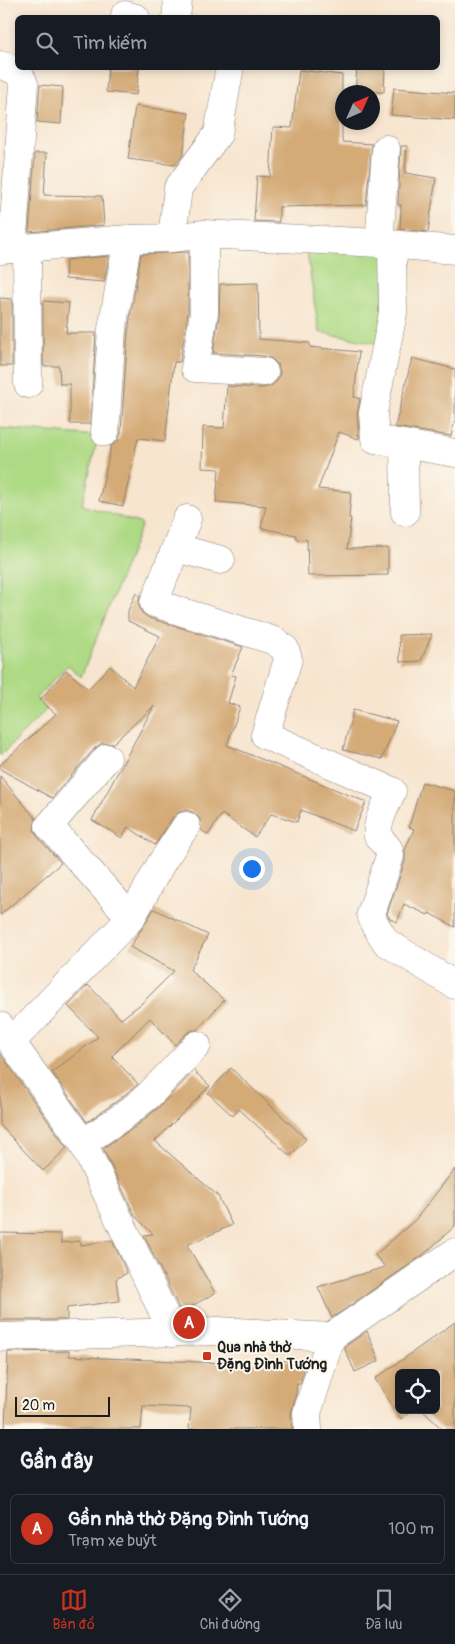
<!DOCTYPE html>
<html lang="vi">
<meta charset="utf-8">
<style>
:root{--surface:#171b24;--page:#20242c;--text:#f1f3f6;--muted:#9ea1a6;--line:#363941;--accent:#c8321e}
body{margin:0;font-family:Pangolin,sans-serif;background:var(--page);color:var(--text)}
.controls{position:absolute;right:15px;bottom:15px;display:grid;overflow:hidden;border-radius:8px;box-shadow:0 2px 8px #0003}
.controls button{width:45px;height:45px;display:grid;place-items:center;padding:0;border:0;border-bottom:1px solid var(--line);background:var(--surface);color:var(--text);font:25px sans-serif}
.compass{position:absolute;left:335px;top:85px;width:45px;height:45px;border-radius:50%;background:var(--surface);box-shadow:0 2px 8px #0003;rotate:45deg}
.scale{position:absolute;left:15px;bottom:12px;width:95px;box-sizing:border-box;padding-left:5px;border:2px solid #1c1c1c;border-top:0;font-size:14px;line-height:18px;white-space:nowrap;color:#1c1c1c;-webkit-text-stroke:4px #fbf7ec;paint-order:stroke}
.you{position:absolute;left:251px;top:868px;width:18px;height:18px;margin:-12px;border:4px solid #fff;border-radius:50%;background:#1a73e8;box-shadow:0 0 0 8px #1a73e833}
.badge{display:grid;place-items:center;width:32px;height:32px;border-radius:50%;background:var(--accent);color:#fff;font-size:16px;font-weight:700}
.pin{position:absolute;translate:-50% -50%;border:2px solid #fff;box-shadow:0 1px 5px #0006}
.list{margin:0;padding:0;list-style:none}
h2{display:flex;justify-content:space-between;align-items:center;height:65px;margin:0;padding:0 20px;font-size:21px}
h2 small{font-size:16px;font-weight:400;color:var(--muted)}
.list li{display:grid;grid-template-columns:32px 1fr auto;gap:15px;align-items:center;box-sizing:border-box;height:70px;margin:0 10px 10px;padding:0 10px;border:1px solid var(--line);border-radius:8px}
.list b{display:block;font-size:19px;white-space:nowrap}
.list p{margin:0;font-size:16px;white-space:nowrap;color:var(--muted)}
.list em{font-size:16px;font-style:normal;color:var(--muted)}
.icon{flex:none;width:28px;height:28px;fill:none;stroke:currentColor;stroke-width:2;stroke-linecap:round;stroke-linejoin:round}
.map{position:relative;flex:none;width:455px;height:1429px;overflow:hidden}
.search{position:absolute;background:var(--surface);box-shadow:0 2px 8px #0003;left:15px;right:15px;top:15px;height:55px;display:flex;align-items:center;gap:12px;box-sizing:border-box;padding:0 18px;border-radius:8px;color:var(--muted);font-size:19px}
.sheet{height:145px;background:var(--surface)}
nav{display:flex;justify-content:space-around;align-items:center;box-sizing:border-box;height:70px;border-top:1px solid var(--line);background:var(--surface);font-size:14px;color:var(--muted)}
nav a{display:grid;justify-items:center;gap:2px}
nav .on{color:var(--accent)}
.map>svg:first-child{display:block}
</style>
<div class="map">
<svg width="455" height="1429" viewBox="0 0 455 1429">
<rect width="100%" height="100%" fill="#fbf7ec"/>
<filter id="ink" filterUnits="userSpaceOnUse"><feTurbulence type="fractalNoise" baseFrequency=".02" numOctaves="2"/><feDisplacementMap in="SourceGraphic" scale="10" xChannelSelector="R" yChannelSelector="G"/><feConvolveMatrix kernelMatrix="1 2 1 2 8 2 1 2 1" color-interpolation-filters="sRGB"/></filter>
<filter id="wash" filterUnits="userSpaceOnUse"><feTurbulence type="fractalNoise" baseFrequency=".0096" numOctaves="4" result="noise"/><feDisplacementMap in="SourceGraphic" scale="20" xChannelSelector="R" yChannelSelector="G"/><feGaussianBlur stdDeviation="1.12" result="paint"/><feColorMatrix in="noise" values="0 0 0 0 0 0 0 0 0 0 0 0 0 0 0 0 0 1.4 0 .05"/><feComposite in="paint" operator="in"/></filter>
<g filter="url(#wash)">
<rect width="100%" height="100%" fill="#f7e5cf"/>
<path fill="#afda85" stroke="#667b50" d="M306 246 387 248 380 344 319 332Z
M0 428 98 436 82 505 142 524 81 677 68 665 36 698 47 709 0 756Z"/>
<g id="blocks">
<path fill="#d4aa77" d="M108 68H139L136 95 106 92Z
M357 68H385L384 92H355Z
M299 70 342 75V142L372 144 366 205 279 207V222L254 221 257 176 270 177 273 127 292 128Z
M40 85 63 87 61 124 37 122Z
M394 88 455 93V120L391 115Z
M135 106 189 113 183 155 175 165 128 159Z
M401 146H407L405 173 436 178 428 232 400 229 401 205H398Z
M35 153H47L44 195 102 196 104 225 29 232Z
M188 252V312L180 362H174L165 441 138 438 123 506 99 501 111 446 118 441 121 433 128 331 141 254Z
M109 256 104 282 65 279 66 260Z
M258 283 259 339 310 343V347L359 352 354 397 360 399 357 414 359 437 358 439 339 432 318 489 351 492 349 518H351L347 549 388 548V575L308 576 307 540 296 539V535L261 528 266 506 216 502 219 469 202 468 203 427 224 428 227 386 263 388 271 386 277 381 280 373 278 365 272 359 265 356 213 353 219 316 220 284Z
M0 298 12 299V366H0Z
M43 301 69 303 66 333H96L90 424H70V384H60L59 366H43Z
M412 358 455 369V419L451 436 395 427Z
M136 593 140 596 139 605 142 613 149 618 243 647 231 675 236 676 228 703 240 707 227 745 366 802 354 831 301 810 297 822 271 814 255 837 222 814 208 835 201 830 200 819 194 813 187 810 179 812 173 817 155 845 128 827 122 838 92 820 154 706 112 744 102 743 95 748 52 798 0 769V765L56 714 40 700 66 670 88 689 110 666 133 687 160 636 128 621V611Z
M432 634 421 661 400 662 399 635Z
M353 710 397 721 382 759 343 750Z
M0 776 36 819 34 829 37 836 61 863 0 915Z
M422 782 455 791V927L429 913 428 915 404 904 397 922 390 919 387 914 405 861V850L414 829 409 827Z
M154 909 208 935 190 970 224 1000 197 1030H192L186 1034 175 1045 150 1018 112 1056 138 1084 117 1101 87 1122 52 1072 98 1037 68 1006 88 985 121 1019 142 1003 174 971 130 947Z
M0 1053 67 1148 43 1171 0 1125Z
M231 1068 306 1139 290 1156 239 1109 233 1116 208 1093Z
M194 1071 210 1086 155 1141 218 1196 232 1225 187 1245 215 1293 181 1312 144 1235 153 1234 135 1216 103 1148 135 1127 158 1108Z
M455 1169V1226L423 1255 332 1318 318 1287 385 1267 375 1255 416 1219Z
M0 1233 61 1234V1243L80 1241 81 1245 112 1240 127 1273 116 1279 119 1301 67 1308V1320H0Z
M455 1322V1429H442L422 1410H436V1373H399V1410H414L401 1419 375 1379Z
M367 1331 379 1361 355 1372 344 1347Z
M69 1351V1356L103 1358 248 1364V1362L306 1360V1363L300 1384H297L296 1394 291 1414 292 1429H189L191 1408 143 1406 141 1429H5L8 1352Z"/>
</g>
</g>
<g filter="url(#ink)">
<use href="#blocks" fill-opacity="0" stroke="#8a8076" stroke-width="1"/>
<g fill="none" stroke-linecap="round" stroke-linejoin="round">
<defs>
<path id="minor" d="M125 15 136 18
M176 18 178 0
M0 65C13 69 19 70 24 84L12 249
M204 234V313L195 368 264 372
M172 238 178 188 218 134 229 72
M379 243 386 149
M392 245 393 313 373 413 375 439 455 453
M27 249 28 384
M0 250 128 239 172 238 204 234 379 243 455 250
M105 432 112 329 128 239
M404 444 405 512
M187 519 154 603 275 641 285 649 288 659 265 735 392 791C388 800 374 828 378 836 383 845 389 844 390 856L371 914 374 923 386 942 455 985
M176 548 221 560
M107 758 49 826 131 918
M0 1026 83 1143 173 1333
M12 1041 131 918 162 862 186 826
M83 1143 126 1114 148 1096 197 1045
M308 1429 307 1413 331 1337"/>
<path id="major" d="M0 1337 218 1331 331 1337 455 1252"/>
</defs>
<use href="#minor" stroke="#8a8076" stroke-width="29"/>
<use href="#major" stroke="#8a8076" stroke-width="29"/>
<use href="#minor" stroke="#fff" stroke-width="28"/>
<use href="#major" stroke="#fff" stroke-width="28"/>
</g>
</g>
<rect fill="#c8321e" stroke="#fbf7ec" stroke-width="2" x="202" y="1351" width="10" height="10" rx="2.5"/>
<g text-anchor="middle" stroke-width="4" stroke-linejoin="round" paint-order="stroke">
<g font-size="15" font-weight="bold" fill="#1c1c1c" stroke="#fbf7ec" text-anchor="start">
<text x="217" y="1352">Qua nhà thờ<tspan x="217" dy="17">Đặng Đình Tướng</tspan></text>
</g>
</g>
</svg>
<div class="controls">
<button><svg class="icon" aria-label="locate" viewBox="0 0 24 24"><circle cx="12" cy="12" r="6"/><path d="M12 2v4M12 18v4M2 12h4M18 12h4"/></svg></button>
</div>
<svg class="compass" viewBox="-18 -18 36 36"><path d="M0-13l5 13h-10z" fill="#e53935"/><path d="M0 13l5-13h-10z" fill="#9ea1a6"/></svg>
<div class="scale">20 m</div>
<div class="you"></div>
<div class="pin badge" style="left:189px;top:1323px">A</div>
<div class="search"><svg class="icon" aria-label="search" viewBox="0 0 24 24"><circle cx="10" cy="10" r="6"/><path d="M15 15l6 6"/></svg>Tìm kiếm</div>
</div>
<section class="sheet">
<h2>Gần đây<small></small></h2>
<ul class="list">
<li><span class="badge">A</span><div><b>Gần nhà thờ Đặng Đình Tướng</b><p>Trạm xe buýt</p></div><em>100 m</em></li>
</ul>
</section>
<nav>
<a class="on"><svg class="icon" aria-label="map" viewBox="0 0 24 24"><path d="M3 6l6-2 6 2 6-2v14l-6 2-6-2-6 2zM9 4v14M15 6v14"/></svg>Bản đồ</a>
<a><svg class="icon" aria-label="directions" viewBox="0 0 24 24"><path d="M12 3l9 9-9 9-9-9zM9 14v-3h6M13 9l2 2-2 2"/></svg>Chỉ đường</a>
<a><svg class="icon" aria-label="saved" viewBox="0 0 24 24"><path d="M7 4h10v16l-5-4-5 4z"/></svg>Đã lưu</a>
</nav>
